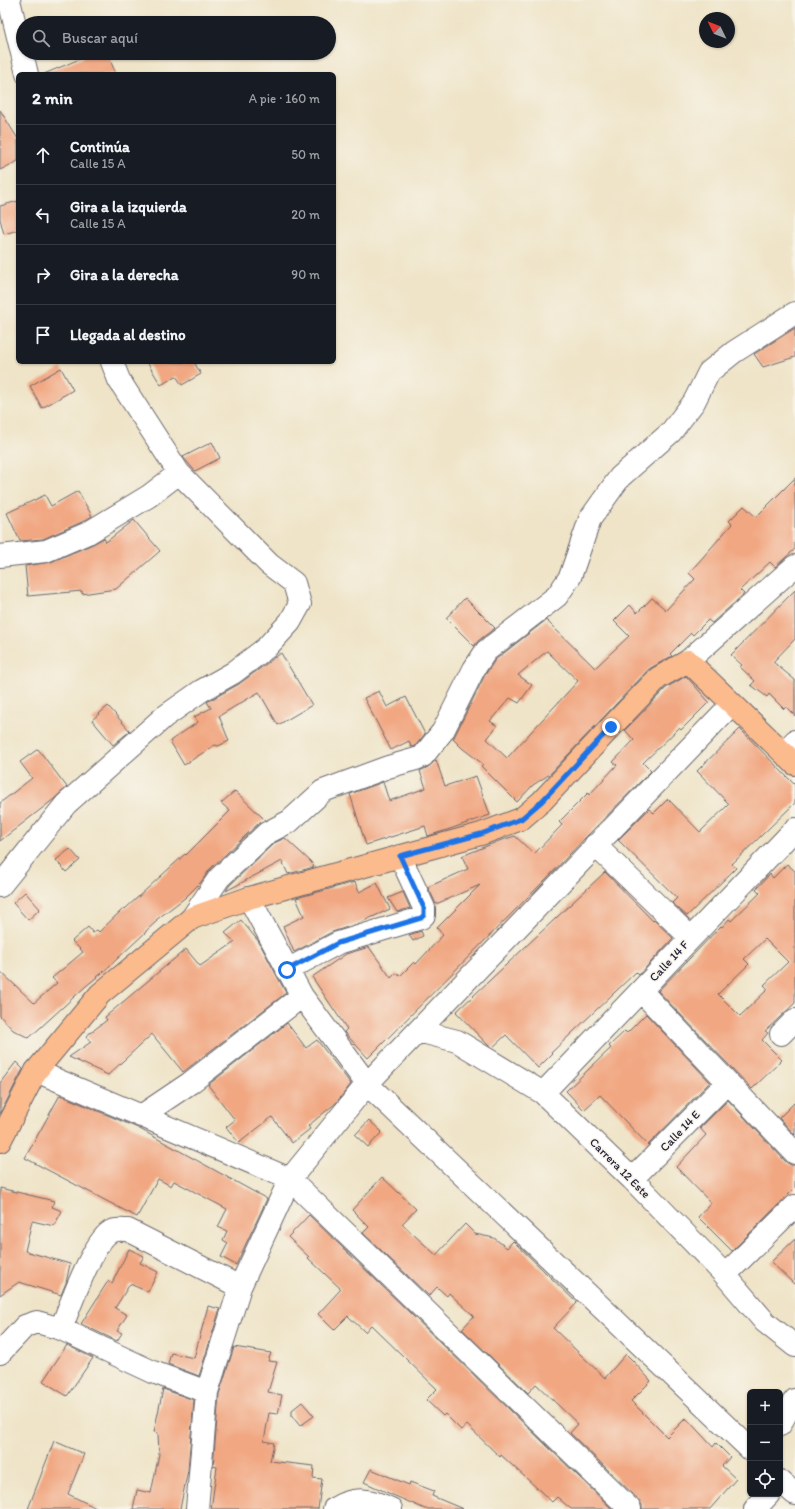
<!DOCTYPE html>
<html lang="es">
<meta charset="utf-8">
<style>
:root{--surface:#171b24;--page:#242831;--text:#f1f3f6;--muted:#9ea1a6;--line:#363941}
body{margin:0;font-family:Itim,sans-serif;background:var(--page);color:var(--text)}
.controls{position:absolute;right:12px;bottom:12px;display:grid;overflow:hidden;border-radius:6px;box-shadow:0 1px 3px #0004}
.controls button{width:36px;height:36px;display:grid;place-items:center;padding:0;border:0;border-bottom:1px solid var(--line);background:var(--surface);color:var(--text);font:20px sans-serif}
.compass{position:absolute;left:699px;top:12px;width:36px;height:36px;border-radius:50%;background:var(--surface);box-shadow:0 1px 3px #0004;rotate:313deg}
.stop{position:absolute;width:12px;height:12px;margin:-9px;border:3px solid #1a73e8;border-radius:50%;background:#fff}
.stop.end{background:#1a73e8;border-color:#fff;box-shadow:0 1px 4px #0008}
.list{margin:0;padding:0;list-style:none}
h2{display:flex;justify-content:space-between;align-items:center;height:52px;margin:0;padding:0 16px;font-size:17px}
h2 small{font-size:13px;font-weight:400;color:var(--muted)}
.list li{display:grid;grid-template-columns:26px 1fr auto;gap:12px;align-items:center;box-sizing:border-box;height:60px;padding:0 16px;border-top:1px solid var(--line)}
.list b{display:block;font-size:15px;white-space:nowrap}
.list p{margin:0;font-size:13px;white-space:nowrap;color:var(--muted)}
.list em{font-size:13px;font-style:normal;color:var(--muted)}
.icon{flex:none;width:22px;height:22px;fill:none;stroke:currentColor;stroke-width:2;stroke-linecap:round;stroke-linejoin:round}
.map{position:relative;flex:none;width:795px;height:1509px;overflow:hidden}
.search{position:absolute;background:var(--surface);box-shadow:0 1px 3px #0004;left:16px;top:16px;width:320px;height:44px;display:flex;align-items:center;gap:10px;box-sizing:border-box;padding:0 14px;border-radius:22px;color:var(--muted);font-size:15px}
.panel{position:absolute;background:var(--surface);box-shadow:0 1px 3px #0004;left:16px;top:72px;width:320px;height:292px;border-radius:6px}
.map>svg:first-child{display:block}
</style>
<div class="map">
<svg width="795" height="1509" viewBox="0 0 795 1509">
<rect width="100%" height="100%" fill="#f7f3e8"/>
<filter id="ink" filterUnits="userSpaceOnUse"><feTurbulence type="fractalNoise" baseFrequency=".025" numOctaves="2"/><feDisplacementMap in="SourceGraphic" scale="8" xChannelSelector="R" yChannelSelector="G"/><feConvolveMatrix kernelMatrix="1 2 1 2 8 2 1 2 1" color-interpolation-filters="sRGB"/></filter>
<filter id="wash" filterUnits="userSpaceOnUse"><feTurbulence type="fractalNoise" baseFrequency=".012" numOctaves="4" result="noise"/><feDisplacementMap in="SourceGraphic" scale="16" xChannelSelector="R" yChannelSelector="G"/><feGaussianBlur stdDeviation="0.9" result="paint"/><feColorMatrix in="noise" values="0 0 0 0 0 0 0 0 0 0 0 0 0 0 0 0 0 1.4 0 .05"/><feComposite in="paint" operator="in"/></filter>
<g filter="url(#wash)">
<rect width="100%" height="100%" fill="#efe4c8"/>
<g id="blocks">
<path fill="#f1a782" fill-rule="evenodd" d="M94 53H107L116 74H44Z
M0 110 18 139V161L0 170Z
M18 201V230L4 234 0 219V206Z
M795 328V357L763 367 754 354Z
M147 362H199L195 364 201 374 182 385 176 376 161 385Z
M61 368 73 390 42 408 30 386Z
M212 442 220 458 195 471 183 457Z
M795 478V549L775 567 770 562 740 590 744 594 712 623 708 620 693 635 691 633 670 654 672 656 649 669 550 774 533 785 517 802 481 766 483 764 462 748 453 739 485 675 495 660 546 620 595 668 629 636 614 621 630 605 637 613 652 598 666 610 695 579 689 573 732 524 729 521 744 506 756 517ZM547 651 578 681 507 758 487 739 497 726 490 721 510 698 519 703 532 685 518 675Z
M78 491 92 516 82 522 43 539 20 541 7 513 45 495 51 506Z
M134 520 160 551 116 589 82 594V591L28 596 25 566 51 562 93 544 104 538 106 542Z
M795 590V639L773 662 795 680V716L786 707 784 709 769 694 767 697 751 685 755 681 740 667 742 665 731 655Z
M465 598 495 628 478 641 474 646 446 618Z
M281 653 312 705 278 725 259 692 219 716 229 741 218 746 215 745 184 765 170 741 198 722 194 717 211 708 207 702 239 684Z
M686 676 709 702 681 730 679 728 643 763 651 771 586 837 549 876 368 1058 344 1032 347 1029 312 977 346 954 369 947 391 978 396 973 400 976 414 962 416 964 443 935 437 928 480 885 436 904 428 887 468 869 462 856 499 841 515 836 534 854 562 825 559 822 588 793 589 795 617 765 613 762 634 740 625 730 666 688Z
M379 691 387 707 406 697 425 734 415 746 411 747 409 741 391 750 364 698Z
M108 706 130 731 113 745 92 720Z
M740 729 795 785V803L732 864 736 868 687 916 672 903 677 898 618 840 649 809 654 813 668 799 700 832 729 804 697 771Z
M38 749 67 787 54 799 0 841V803L32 778 20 762Z
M436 760 445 786 476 776 490 815 447 830 428 836 425 826 366 845 350 794 383 782 389 801 426 788 420 771 428 767Z
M235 791 265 820 258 824 210 869 201 882 186 897 156 920 157 921 146 931V932L102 973 86 986 29 1038 13 1030 0 1016V971L34 1003 57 983 52 978 83 952 72 941 88 927 93 933 97 930 99 932 124 908 125 909 185 854 186 855 230 811 221 803Z
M285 838 311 862 314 867 288 874 282 861 226 891 229 886 274 843Z
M70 849 80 860 66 872 56 860Z
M787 864 795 871V1003L765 1031 768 1033 762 1040 782 1060 752 1089 658 991 721 926 722 927 729 919 731 921 760 893 756 889 770 874 773 878ZM765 939 788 962 764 985 768 989 740 1016 718 994 749 964 744 959Z
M605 872 653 921 654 920 673 938 639 975 636 972 551 1053 552 1054 538 1068 506 1035 492 1048 488 1045 456 1012Z
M355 882 359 892 377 883 390 909 357 924 332 932 294 952 283 926 304 916 296 898Z
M25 892 40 909 28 920 13 903Z
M403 892 410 908 397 912 388 898Z
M241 920 259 942 286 993 183 1072 152 1034 108 1075 69 1057 91 1042 86 1036 107 1020 105 1017 186 949 200 966 235 942 225 933Z
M421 931 423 936 413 941 409 935Z
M646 1014 710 1082 648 1145 600 1095 584 1110 566 1091 611 1048 609 1046 625 1031 627 1033Z
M287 1023 306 1048 317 1040 351 1084 337 1102 308 1126 310 1129 292 1143 272 1117 239 1143 226 1127 235 1120 208 1085Z
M16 1062 23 1069 0 1114V1083Z
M60 1095 138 1128 267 1199 236 1265 221 1257 228 1243 223 1240 227 1231 218 1227 227 1209 174 1181 171 1186 158 1179 137 1217 25 1158Z
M728 1100 786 1162 791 1165H795V1188L732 1251 698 1217 711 1203 676 1167 706 1135 700 1128Z
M795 1102V1135L779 1118Z
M369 1120 382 1132 368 1147 355 1135Z
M382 1177 416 1209 402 1224 436 1255 465 1224 475 1234 494 1238 507 1248 513 1241 577 1303 553 1328 605 1378 626 1354 633 1361 651 1381 631 1401 667 1437 686 1418 713 1447 716 1443 730 1457 722 1466 736 1479 710 1509H642V1505L639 1500 570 1433 578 1424 536 1384 528 1393 462 1329 474 1316 449 1293 447 1296 437 1287 429 1296 363 1233 369 1227 352 1210Z
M0 1188 54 1201 52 1207 62 1211 54 1226 32 1221 25 1251 70 1264 66 1283 61 1295 19 1282 0 1295Z
M309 1215 612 1509H571L557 1497 552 1502 501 1455 500 1457 467 1425 461 1430 445 1414 443 1416 426 1400 437 1389 371 1325 365 1332 348 1316 334 1330 318 1314 341 1289 308 1258 309 1257 288 1237Z
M795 1239V1285L771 1262Z
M129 1249 144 1256 140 1263 158 1272 148 1292 130 1284 115 1308 127 1315 117 1331 122 1333 117 1341 81 1324 108 1281 112 1283Z
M208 1306 220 1309 199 1376 168 1364 171 1353 194 1358Z
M67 1345 93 1358 67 1396 43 1381Z
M234 1347 271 1353 268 1361 277 1362 268 1392 282 1395 278 1414 269 1413 264 1441 274 1443 270 1461 314 1466 313 1478 322 1479 318 1509H211L217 1467 213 1466 219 1394Z
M163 1389 194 1400 188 1470 180 1509H133L137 1490 151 1493 159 1454 158 1433 154 1432Z
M302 1402 314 1416 300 1426 292 1416V1410Z
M54 1441 84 1454 68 1494 98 1509H28Z
M371 1469 409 1485 410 1482 434 1491 432 1496 463 1509H425L377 1488 364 1482Z"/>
</g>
</g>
<g filter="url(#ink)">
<use href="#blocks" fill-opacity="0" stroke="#6a666c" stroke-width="1"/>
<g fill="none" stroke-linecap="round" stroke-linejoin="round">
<defs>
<path id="minor" d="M9 0 27 74
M0 556 46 551 88 533 149 496 179 473
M688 661 795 566
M784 753 795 741
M595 845 691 938
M0 886 66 804 164 717 201 691 233 673 266 648 290 622 300 604 294 583 269 564 179 473 119 380 112 362
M249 898 302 996 367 1084 750 1449
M192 918 219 878 267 833 290 821 323 791 388 767 416 759 423 756 443 731 474 669 486 651 557 596 570 577 590 519 620 477 671 432 694 402 709 372 734 352 795 313
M287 970 338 943 421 918 424 915V908L400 856
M641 991 795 1153
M418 1031 457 1041 543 1093 632 1179 725 1275 765 1322 795 1346
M781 1034 795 1020
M36 1071 290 1179 630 1509
M543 1093 795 829
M141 1116 190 1083 302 996
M632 1179 727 1083
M725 1275 795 1206
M61 1329 153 1372 207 1392
M0 1353 25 1326 37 1322 61 1329C69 1308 93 1242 110 1232 114 1229 123 1230 128 1230L240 1287
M780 1425 789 1408 795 1400
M780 1481 795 1494
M197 1509 207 1392 240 1287 290 1179 367 1084 732 704
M334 1509C353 1496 371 1499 391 1509
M755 1509 769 1494"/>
<path id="major" d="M0 1141 36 1071 100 994 192 918 249 898 481 834 521 819 542 801 611 727 658 678 688 661 795 764"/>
</defs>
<use href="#minor" stroke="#6a666c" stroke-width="24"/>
<use href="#major" stroke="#6a666c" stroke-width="24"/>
<use href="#minor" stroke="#fff" stroke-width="22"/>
<use href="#major" stroke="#fbbb8d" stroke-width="22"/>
</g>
</g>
<g fill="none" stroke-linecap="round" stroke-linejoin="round" filter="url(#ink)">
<path stroke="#1a73e8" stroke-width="5" d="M287 970 338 943 421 918 424 915V908L400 856 481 834 521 819 542 801 611 727"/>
</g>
<g text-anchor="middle" stroke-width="3" stroke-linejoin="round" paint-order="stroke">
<g font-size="12" fill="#22223b" stroke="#f7f3e8">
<text transform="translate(669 961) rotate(-47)" y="4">Calle 14 F</text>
<text transform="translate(680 1131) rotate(-46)" y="4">Calle 14 E</text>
<text transform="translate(620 1168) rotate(45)" y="4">Carrera 12 Este</text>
</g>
</g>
</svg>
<div class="controls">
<button>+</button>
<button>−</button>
<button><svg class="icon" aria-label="locate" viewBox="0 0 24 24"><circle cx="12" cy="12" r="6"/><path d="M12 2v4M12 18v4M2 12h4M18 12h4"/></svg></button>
</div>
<svg class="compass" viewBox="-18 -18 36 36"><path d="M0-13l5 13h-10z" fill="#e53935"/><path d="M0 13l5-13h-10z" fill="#9ea1a6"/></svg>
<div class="stop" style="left:287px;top:970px"></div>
<div class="stop end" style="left:611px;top:727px"></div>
<div class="search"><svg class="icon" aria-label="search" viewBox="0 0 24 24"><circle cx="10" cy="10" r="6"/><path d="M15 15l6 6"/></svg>Buscar aquí</div>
<section class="panel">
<h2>2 min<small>A pie · 160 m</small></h2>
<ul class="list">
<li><svg class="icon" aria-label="ahead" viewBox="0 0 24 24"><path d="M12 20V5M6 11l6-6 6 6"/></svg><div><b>Continúa</b><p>Calle 15 A</p></div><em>50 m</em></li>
<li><svg class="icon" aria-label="left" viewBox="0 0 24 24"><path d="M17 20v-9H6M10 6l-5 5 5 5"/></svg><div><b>Gira a la izquierda</b><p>Calle 15 A</p></div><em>20 m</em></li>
<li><svg class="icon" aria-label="right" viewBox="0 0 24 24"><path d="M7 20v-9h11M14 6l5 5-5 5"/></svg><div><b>Gira a la derecha</b></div><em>90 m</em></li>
<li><svg class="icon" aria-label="arrive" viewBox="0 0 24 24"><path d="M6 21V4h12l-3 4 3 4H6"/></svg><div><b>Llegada al destino</b></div></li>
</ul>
</section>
</div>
